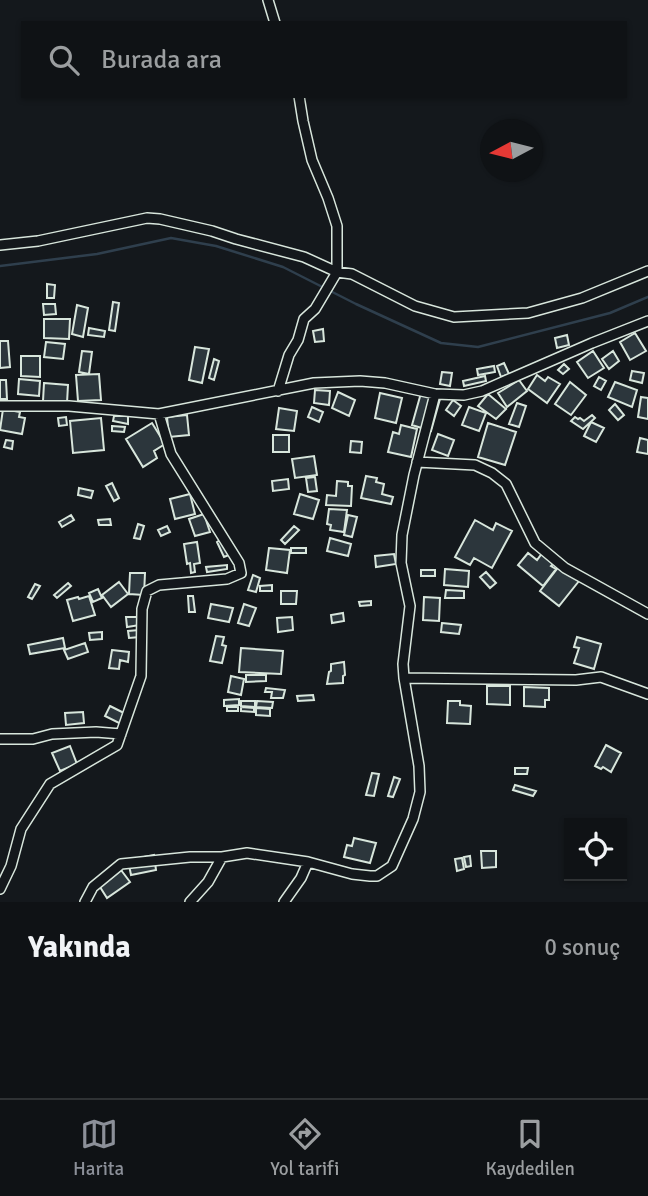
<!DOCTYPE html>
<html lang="tr">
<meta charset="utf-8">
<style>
:root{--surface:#0f1215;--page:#1d2022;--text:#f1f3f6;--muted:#9b9ea0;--line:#2f3234;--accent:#8c9099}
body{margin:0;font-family:Signika,sans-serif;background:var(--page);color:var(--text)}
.controls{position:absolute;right:21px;bottom:21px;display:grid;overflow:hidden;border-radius:0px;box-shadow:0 2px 5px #0004}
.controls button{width:63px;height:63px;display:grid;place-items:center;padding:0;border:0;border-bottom:2px solid var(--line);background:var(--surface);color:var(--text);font:35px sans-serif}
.compass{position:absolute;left:480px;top:119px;width:63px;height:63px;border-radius:50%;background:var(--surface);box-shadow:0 2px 5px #0004;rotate:263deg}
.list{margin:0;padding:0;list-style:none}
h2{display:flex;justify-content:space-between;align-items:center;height:91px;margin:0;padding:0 28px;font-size:30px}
h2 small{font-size:23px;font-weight:400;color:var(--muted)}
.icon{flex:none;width:38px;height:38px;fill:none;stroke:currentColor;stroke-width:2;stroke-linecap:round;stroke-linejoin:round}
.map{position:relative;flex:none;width:648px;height:902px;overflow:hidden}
.search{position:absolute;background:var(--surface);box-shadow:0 2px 5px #0004;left:21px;right:21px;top:21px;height:77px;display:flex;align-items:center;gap:18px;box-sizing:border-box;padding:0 24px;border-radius:0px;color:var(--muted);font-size:26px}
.sheet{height:196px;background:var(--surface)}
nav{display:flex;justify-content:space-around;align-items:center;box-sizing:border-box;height:98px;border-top:2px solid var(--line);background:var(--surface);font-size:19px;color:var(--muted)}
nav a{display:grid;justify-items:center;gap:4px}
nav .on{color:var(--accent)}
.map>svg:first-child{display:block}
</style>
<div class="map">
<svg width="648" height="902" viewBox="0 0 648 902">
<rect width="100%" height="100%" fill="#14181c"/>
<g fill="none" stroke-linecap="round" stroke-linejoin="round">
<path stroke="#2f3f4d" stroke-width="2.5" d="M0 266 97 254 171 238 216 246 283 267 356 304 441 343 478 347 610 313 648 297"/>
</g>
<path fill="#2c363c" stroke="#d8e6dc" stroke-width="2" d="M47 284 55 285 54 298H47Z
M113 302 119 303 115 331 109 330Z
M43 304H55L56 314 44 315Z
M77 305 88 308 83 337 72 334Z
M44 319H70L69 339 44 338Z
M89 328 105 331 104 337 88 335Z
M323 329 324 341 315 342 313 331Z
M635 333 646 351 630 360 620 342Z
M567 335 569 345 557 348 555 338Z
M0 341H8L10 367 0 368Z
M46 342 65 344 63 359 44 357Z
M195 347 209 349 202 383 189 380Z
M82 351 92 352 89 374 79 372Z
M593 351 604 368 588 378 577 362Z
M613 351 619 361 609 369 602 359Z
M21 356H40V377L21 376Z
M214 359 219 361 214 380 209 378Z
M504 363 509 374 501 377 497 366Z
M564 364 569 369 563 374 558 370Z
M494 366 495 372 478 375 477 369Z
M632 371 644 373 642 383 630 380Z
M442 372 452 373 450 386 440 384Z
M99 374 101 400 78 401 76 375Z
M537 375 545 381 548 377 560 384 547 403 528 389Z
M485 376 486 381 464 386 463 381Z
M599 377 606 381 601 390 594 386Z
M19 379 40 381 39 396 18 394Z
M0 380H6L7 399H0Z
M519 380 527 391 507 407 498 393Z
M570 382 586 395 571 415 555 404Z
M615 382 637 390 632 407 608 397Z
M44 383 68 385 67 403 43 401Z
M315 390 330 391 329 405 314 403Z
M338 392 355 400 349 416 332 408Z
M380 393 402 398 396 423 375 418Z
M421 393 440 399 431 431 412 425Z
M488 394 506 409 496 419 478 406Z
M641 397 648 398V419L638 417Z
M453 400 461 406 454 416 446 410Z
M517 403 526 406 519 427 509 424Z
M615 404 624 415 618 420 609 410Z
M312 407 323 412 319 422 308 417Z
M469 407 486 413 479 431 462 425Z
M279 408 297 411 294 431 276 429Z
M3 409 20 412 19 417 25 418 22 434 0 430Z
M187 415 189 435 169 437 167 417Z
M592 415 595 418 583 429 571 421 575 417 578 419 580 418 584 421Z
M114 416H128V424L113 421Z
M66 417 67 425 59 426 58 418Z
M101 418 104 450 73 453 70 421Z
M591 422 604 428 596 442 584 436Z
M152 423 165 444 154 451 157 458 143 467 126 439Z
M488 423 516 432 505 465 478 457Z
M401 425 417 429 411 457 388 452 393 432 399 434Z
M112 426 125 427 124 432 112 431Z
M438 434 454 440 448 456 432 450Z
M273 435H289V452H273Z
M640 438 648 440V454L637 452Z
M6 440 13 441 12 449 4 447Z
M351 441 362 442 361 453 350 452Z
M314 456 317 475 295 478 292 459Z
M366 476 377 478 376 482 384 484 382 494 393 497 391 504 361 498Z
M315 477 317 491 308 492 306 478Z
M288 479 289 489 273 491 272 481Z
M337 481 348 482V486H352L351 506 326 505 327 495 336 496Z
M112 483 119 498 114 501 106 486Z
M79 488 93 491 91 498 78 495Z
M190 494 195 514 175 519 170 499Z
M300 494 319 500 313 519 294 514Z
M329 509 347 510 344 532 330 530 331 525 327 524Z
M204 514 210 532 195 536 189 519Z
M71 515 74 520 62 527 59 522Z
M348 515 357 517 352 537 344 535Z
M110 519 111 525H99L98 520Z
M475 520 493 530 496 523 512 531 492 568 474 558 470 565 455 557Z
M138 524 144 526 140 539 134 538Z
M167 526 170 532 161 536 158 530Z
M294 526 299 530 285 544 281 540Z
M330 538 351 544 348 556 327 551Z
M220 540 229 555 224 557 217 542Z
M197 542 200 563 194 564 195 572 191 573 190 563 187 564 184 544Z
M269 548 290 550 287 573 266 570Z
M291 548H306V553H291Z
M543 552 555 562 551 566 556 569 543 586 518 565 528 553 537 560Z
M394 554 396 564 376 567 375 556Z
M227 565V569L207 572 206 567Z
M560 565 579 581 559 606 540 591Z
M445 569 469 571 468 587 444 585Z
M421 570H435V576H421Z
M486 572 496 583 490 588 480 577Z
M130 573H145L144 595 129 594Z
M253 575 260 578 256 592 248 590Z
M119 582 128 594 111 607 102 595Z
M68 583 71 586 57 598 54 595Z
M35 584 40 586 32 599 28 597Z
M272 585V591H260V586Z
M98 589 102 598 93 602 89 593Z
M446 590 464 591V598H445Z
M281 591H297L296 604H281Z
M89 596 95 615 73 621 67 600 78 597 79 599Z
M188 596H193L195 612H189Z
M424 597 440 598 439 621 423 620Z
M371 601V605L360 606 359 602Z
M211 604 233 608 229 622 208 618Z
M244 604 256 608 249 626 238 623Z
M343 613 344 621 332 623 331 615Z
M126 617H140V625L127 627Z
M292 617 293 630 278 632 277 618Z
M442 623 461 625 459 634 441 632Z
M139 630 140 637 129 638 128 631Z
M102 632V639L90 640 89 633Z
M216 636 224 637 222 645 226 646 222 663 210 661Z
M577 637 601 644 594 669 574 663 579 648 574 647Z
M63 638 65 648 30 654 28 645Z
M85 643 88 652 68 659 64 650Z
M241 648 283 651 281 674 239 672Z
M112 650 129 652 128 662 120 660 119 669 109 668Z
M344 662 345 675 343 676V683L327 684 329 672 331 671V664Z
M246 675H266V681L246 682Z
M231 676 244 679 241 695 228 692Z
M487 686H510V705L487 704Z
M524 687 549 688V700H545V707L524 706Z
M266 688 285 690 283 698H271L272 692H265Z
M313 695 314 700 298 701 297 696Z
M239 699V705L224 706V700Z
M241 701H255V707L241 706Z
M257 701 273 702 272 708 256 707Z
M448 701H460V705L471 706 470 724 447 723Z
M110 706 126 714 121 724 105 716Z
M227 707H238V711H227Z
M241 707 254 708V712L241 711Z
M256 708 270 709V716L256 715Z
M83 712 84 723 66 725 65 713Z
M606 745 621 753 611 772 603 767 601 769 595 766Z
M70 746 77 764 60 771 52 753Z
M515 768H528L527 774H515Z
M372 773 379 774 374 796 366 795Z
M394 777 400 779 393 797 388 796Z
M515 785 536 791 533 796 513 790Z
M354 838 376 843 370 863 344 857 347 845 352 846Z
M481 851H496V867L482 868Z
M154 855 156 870 131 875 128 860Z
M470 856 471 866 466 867 464 857Z
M462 858 464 869 457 871 455 859Z
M121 870 130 882 107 898 100 887Z"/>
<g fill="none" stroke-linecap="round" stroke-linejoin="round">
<defs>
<path id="street" d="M268 0 275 23
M0 245 38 241 147 218 160 219 212 231 236 239 304 257 337 272 352 274 415 306 454 317 528 313 582 298 648 271
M278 391 289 355 298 340 304 319 315 309 337 272V226L328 198 312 160 303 121 299 96
M0 406H69L159 414 314 383 360 381 385 383 435 394 464 395 482 391 592 343 648 321
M417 462 475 465 492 473 506 484 535 543 565 568 648 614
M404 678 576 680 601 677 648 694
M0 739H33L52 734 96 732 121 734
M0 889 11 866 21 829 50 784 117 745 141 676 142 609 147 591 159 585 227 579 241 573 239 563 171 454 159 414
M85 902 93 887 121 864 190 857H222L247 853 308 862 352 874 370 876H377L392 866 413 819 420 792 419 766 404 678 403 664 410 606 401 563 402 535 414 475 435 394
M190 902 208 882 222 857
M284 902 301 878 308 862"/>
</defs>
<use href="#street" stroke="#d8e6dc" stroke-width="12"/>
<use href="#street" stroke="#14181c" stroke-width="9"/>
</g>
</svg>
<div class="controls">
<button><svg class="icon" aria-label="locate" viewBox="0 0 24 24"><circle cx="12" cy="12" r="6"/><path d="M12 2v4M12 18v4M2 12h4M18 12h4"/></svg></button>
</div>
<svg class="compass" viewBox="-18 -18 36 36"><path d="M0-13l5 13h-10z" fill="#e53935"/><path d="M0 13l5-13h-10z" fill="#9b9ea0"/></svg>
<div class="search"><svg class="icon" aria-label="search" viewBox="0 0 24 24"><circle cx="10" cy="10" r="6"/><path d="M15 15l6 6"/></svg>Burada ara</div>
</div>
<section class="sheet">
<h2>Yakında<small>0 sonuç</small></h2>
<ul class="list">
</ul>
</section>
<nav>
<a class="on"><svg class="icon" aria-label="map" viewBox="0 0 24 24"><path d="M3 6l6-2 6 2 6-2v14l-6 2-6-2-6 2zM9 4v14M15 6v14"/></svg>Harita</a>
<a><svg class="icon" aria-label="directions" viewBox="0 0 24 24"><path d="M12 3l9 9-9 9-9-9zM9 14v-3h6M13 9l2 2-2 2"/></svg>Yol tarifi</a>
<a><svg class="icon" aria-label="saved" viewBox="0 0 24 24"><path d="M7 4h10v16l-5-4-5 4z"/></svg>Kaydedilen</a>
</nav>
